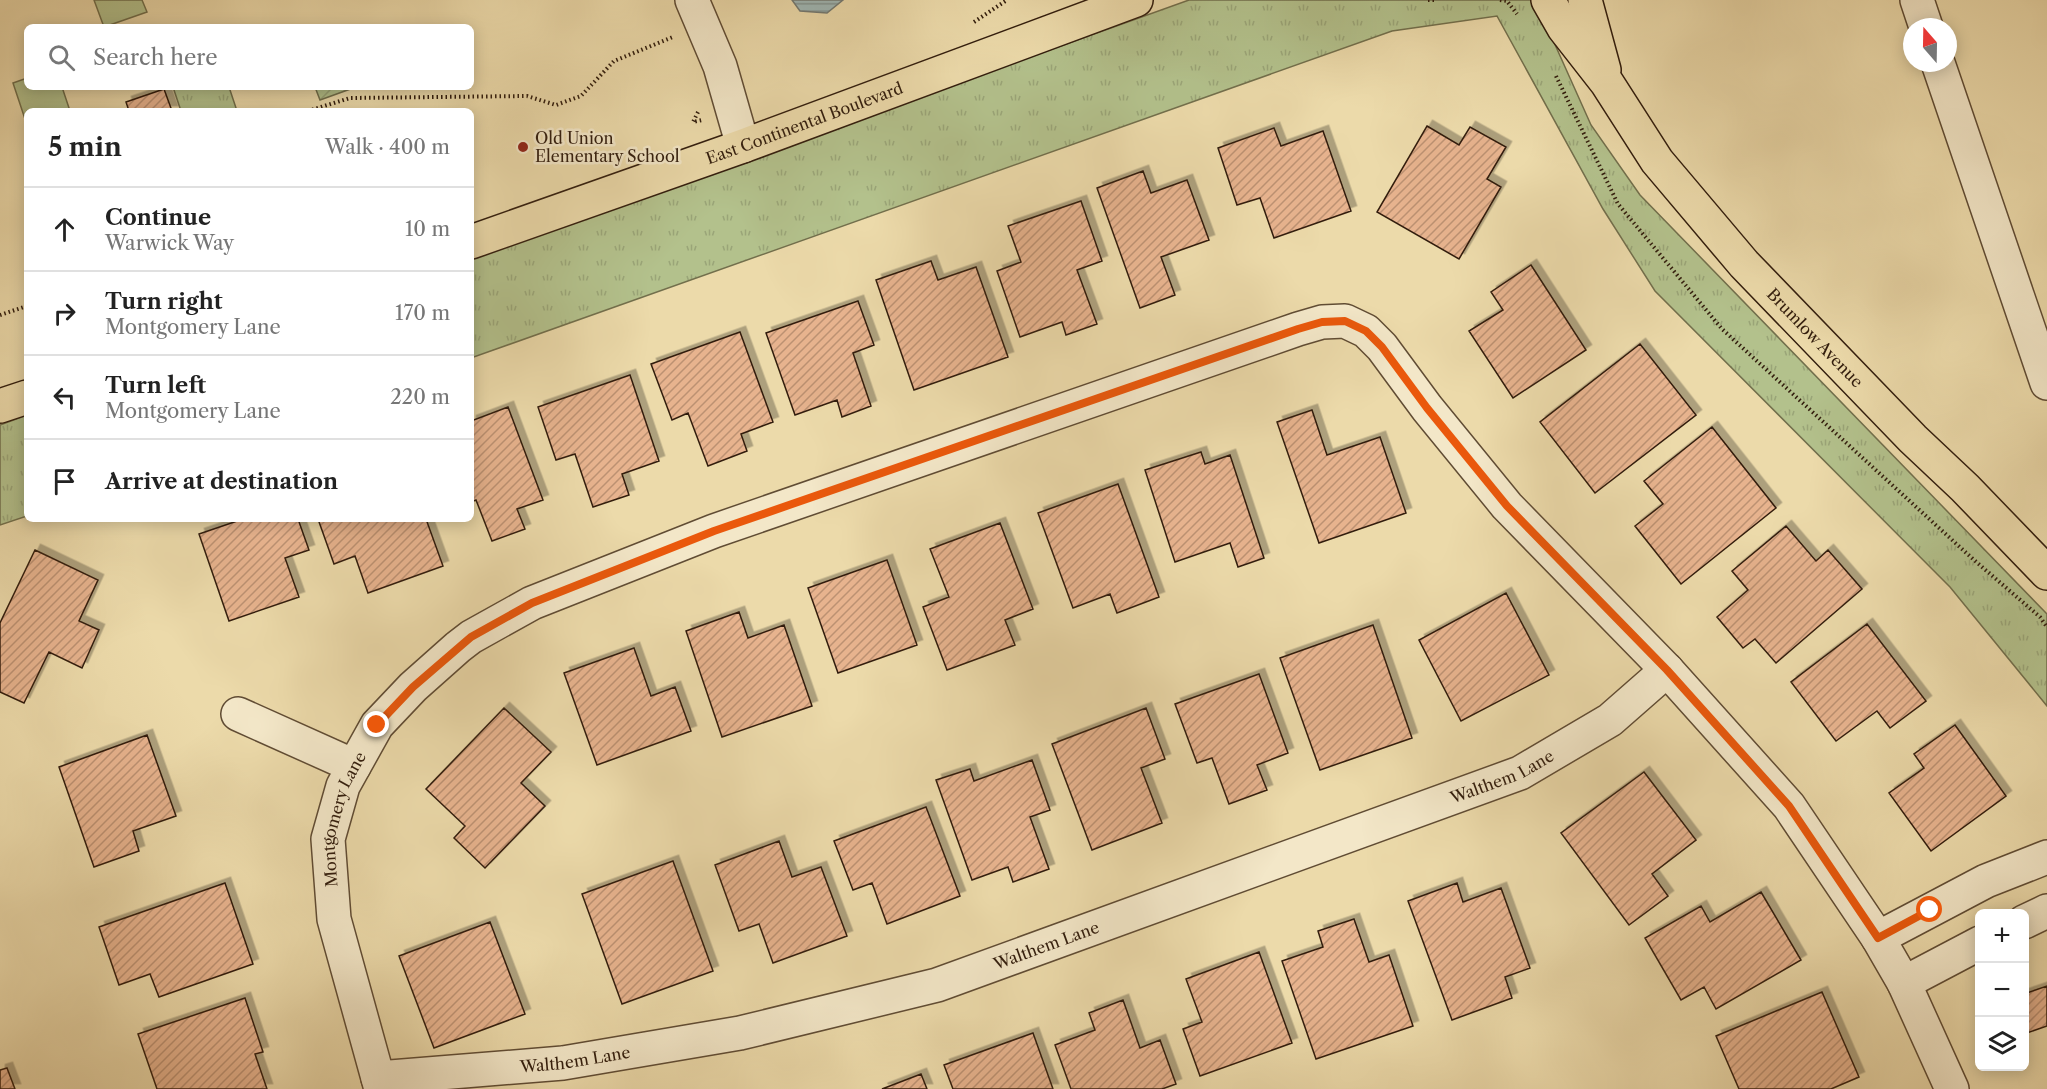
<!DOCTYPE html>
<meta charset="utf-8">
<style>
:root{--surface:#fff;--page:#f2f2f2;--text:#222;--muted:#767676;--line:#e0e0e0}
body{margin:0;font-family:"Libre Caslon Text",serif;background:var(--page);color:var(--text)}
.controls{position:absolute;right:18px;bottom:18px;display:grid;overflow:hidden;border-radius:9px;box-shadow:0 3px 15px #0003}
.controls button{width:54px;height:54px;display:grid;place-items:center;padding:0;border:0;border-bottom:2px solid var(--line);background:var(--surface);color:var(--text);font:30px sans-serif}
.compass{position:absolute;left:1903px;top:18px;width:54px;height:54px;border-radius:50%;background:var(--surface);box-shadow:0 3px 15px #0003;rotate:340deg}
.stop{position:absolute;width:18px;height:18px;margin:-14px;border:4px solid #ea580c;border-radius:50%;background:#fff}
.stop.end{background:#ea580c;border-color:#fff;box-shadow:0 2px 6px #0008}
.list{margin:0;padding:0;list-style:none}
h2{display:flex;justify-content:space-between;align-items:center;height:78px;margin:0;padding:0 24px;font-size:26px}
h2 small{font-size:20px;font-weight:400;color:var(--muted)}
.list li{display:grid;grid-template-columns:39px 1fr auto;gap:18px;align-items:center;box-sizing:border-box;height:84px;padding:0 24px;border-top:2px solid var(--line)}
.list b{display:block;font-size:22px;white-space:nowrap}
.list p{margin:0;font-size:20px;white-space:nowrap;color:var(--muted)}
.list em{font-size:20px;font-style:normal;color:var(--muted)}
.icon{flex:none;width:33px;height:33px;fill:none;stroke:currentColor;stroke-width:2;stroke-linecap:round;stroke-linejoin:round}
.map{position:relative;flex:none;width:2047px;height:1089px;overflow:hidden}
.search{position:absolute;background:var(--surface);box-shadow:0 3px 15px #0003;left:24px;top:24px;width:450px;height:66px;display:flex;align-items:center;gap:15px;box-sizing:border-box;padding:0 21px;border-radius:9px;color:var(--muted);font-size:22px}
.panel{position:absolute;background:var(--surface);box-shadow:0 3px 15px #0003;left:24px;top:108px;width:450px;height:414px;border-radius:9px}
.map>svg:first-child{display:block}
</style>
<div class="map">
<svg width="2047" height="1089" viewBox="0 0 2047 1089">
<defs>
<pattern id="grass-tufts" width="24" height="20" patternUnits="userSpaceOnUse" patternTransform="scale(1.5)"><rect width="24" height="20" fill="#b3c18c"/><path d="M3 7l-1-3M5 7V3M7 7l1-3M15 17l-1-3M17 17v-4M19 17l1-3" fill="none" stroke="#9aa578"/></pattern>
<pattern id="garden-furrows" width="10" height="10" patternUnits="userSpaceOnUse" patternTransform="scale(1.5)"><rect width="10" height="10" fill="#b3c18c"/><path d="M-1 1l2-2M0 10L10 0M9 11l2-2" fill="none" stroke="#9aa578"/></pattern>
<pattern id="water-rules" width="6" height="5" patternUnits="userSpaceOnUse" patternTransform="scale(1.5)"><rect width="6" height="5" fill="#9fb7b5"/><path d="M0 2.5h6" fill="none" stroke="#829492"/></pattern>
<pattern id="building-hatch" width="6" height="6" patternUnits="userSpaceOnUse" patternTransform="scale(1.5)"><rect width="6" height="6" fill="#e7b38e"/><path d="M-1 1l2-2M0 6l6-6M5 7l2-2" fill="none" stroke="#bc9172"/></pattern>
<filter id="shadow"><feDropShadow dx="5.5" dy="-5.5" stdDeviation="0" flood-color="#0004"/></filter>
</defs>
<rect width="100%" height="100%" fill="#ecdaaa"/>
<filter id="stains"><feTurbulence type="fractalNoise" baseFrequency=".00333" numOctaves="4"/><feColorMatrix values="0 0 0 0 .2 0 0 0 0 .09 0 0 0 0 .02 0 0 0 .5 -.17"/></filter>
<radialGradient id="worn" r=".72"><stop offset=".6" stop-color="#630" stop-opacity="0"/><stop offset="1" stop-color="#630" stop-opacity=".3"/></radialGradient>
<path fill="url(#grass-tufts)" stroke="#726f4c" stroke-width="1.5" d="M1189 0H1535L1591 125 1640 195 2047 614V706L1950 587 1655 291 1603 209 1497 16 1392 31 471 358V257Z
M173 87H229L237 111H181Z
M27 415V516L0 525V425Z"/>
<path fill="url(#garden-furrows)" stroke="#726f4c" stroke-width="1.5" d="M315 87H356L320 100Z"/>
<path fill="#b3c18c" stroke="#726f4c" stroke-width="1.5" d="M94 0H142L147 12 104 27Z
M27 78V87H62L70 111H27V125L13 83Z"/>
<path fill="url(#water-rules)" stroke="#737972" stroke-width="1.5" d="M792 0H843L827 13 800 11Z"/>
<path fill="url(#building-hatch)" stroke="#321d0d" stroke-width="1.5" filter="url(#shadow)" d="M164 89 172 111H129L126 102Z
M1427 126 1459 145 1470 127 1506 147 1487 179 1501 187 1459 259 1377 212Z
M1274 128 1281 146 1323 131 1351 211 1274 238 1260 198 1237 205 1218 148Z
M1143 171 1151 193 1187 180 1209 240 1161 257 1175 295 1140 308 1097 188Z
M1081 201 1102 261 1077 270 1097 324 1066 335 1062 322 1020 337 997 271 1021 262 1008 226Z
M931 261 938 280 976 267 1008 357 914 390 876 280Z
M1531 265 1586 350 1513 398 1469 331 1503 310 1491 292Z
M858 301 874 345 853 353 871 406 842 417 837 400 795 415 766 333Z
M740 332 773 422 741 434 747 451 708 466 688 413 672 420 651 364Z
M1640 344 1696 415 1595 493 1540 422Z
M630 375 659 461 622 474 629 495 593 507 575 454 556 460 538 407Z
M508 407 543 500 517 509 525 529 492 541 476 500 471 502V421Z
M1312 410 1327 455 1380 437 1406 513 1319 543 1277 422Z
M1712 427 1776 508 1681 584 1635 526 1663 504 1644 481Z
M1201 452 1205 464 1230 455 1264 558 1238 567 1230 543 1175 562 1145 470Z
M1118 484 1159 597 1117 613 1110 594 1073 608 1038 513Z
M243 519H298L309 550 285 558 299 597 229 621 199 534Z
M318 519H426L443 566 368 593 355 556 334 564Z
M1000 523 1033 609 1005 620 1015 645 947 670 923 607 949 597 930 549Z
M1786 526 1816 561 1828 550 1862 589 1776 663 1755 639 1743 648 1717 617 1748 590 1732 571Z
M35 550 98 580 79 621 99 630 82 668 49 652 24 703 0 692V623Z
M887 560 917 645 838 673 808 588Z
M1506 593 1549 675 1461 721 1419 640Z
M739 612 748 638 784 625 812 706 722 737 686 631Z
M1867 624 1926 701 1890 728 1877 711 1836 741 1791 682Z
M1373 625 1412 738 1320 770 1280 658Z
M634 648 651 696 675 687 691 731 597 765 564 673Z
M1259 674 1288 753 1257 765 1267 790 1229 804 1212 758 1197 763 1175 704Z
M504 708 551 752 521 783 545 806 485 868 454 838 465 826 426 789Z
M1146 708 1165 759 1141 768 1162 823 1092 850 1052 744Z
M1955 725 2006 796 1931 851 1889 793 1924 768 1914 754Z
M147 735 176 816 133 831 139 851 94 867 59 767Z
M1032 760 1050 810 1030 817 1049 869 1013 882 1008 867 972 880 936 780 970 769 974 781Z
M1644 772 1696 840 1652 874 1668 896 1629 925 1561 833Z
M926 807 960 896 887 924 872 883 853 890 834 841Z
M779 841 792 877 821 867 847 936 773 963 759 924 739 931 715 865Z
M673 861 713 971 622 1004 582 894Z
M225 883 253 964 159 997 150 974 119 985 99 927Z
M1457 883 1463 902 1501 888 1530 968 1505 977 1512 998 1452 1020 1408 901Z
M1761 892 1801 960 1716 1009 1704 987 1681 1000 1645 938 1701 906 1710 922Z
M1354 919 1369 962 1389 955 1413 1026 1316 1059 1282 961 1323 947 1318 931Z
M490 922 525 1014 434 1048 399 956Z
M1259 952 1292 1043 1200 1076 1183 1029 1202 1022 1186 979Z
M2047 986V1026L2024 1034V994Z
M1822 992 1859 1077 1831 1089H1739L1716 1036Z
M245 998 263 1052 255 1054 267 1089H157L138 1034Z
M1123 1000 1140 1048 1160 1040 1176 1084 1162 1089H1071L1055 1045 1095 1030 1089 1013Z
M1033 1033 1053 1089H953L944 1065Z
M7 1068 15 1089H0V1070Z
M921 1074 927 1089H882Z"/>
<g fill="none" stroke-linecap="round" stroke-linejoin="round">
<defs>
<g id="minor">
<path d="M692 0 720 66 743 146"/>
<path d="M1917 0 1926 27"/>
<path d="M1938 63 2047 383"/>
<path d="M238 714 354 766"/>
<path d="M2024 922 2047 911"/>
<path d="M1878 938 1986 881 2047 857"/>
<path d="M1904 983 1980 943"/>
<path id="s1" d="M378 1078 563 1063 740 1033 937 985 1520 773 1610 720 1667 670"/>
<path id="s2" d="M381 1089 334 919 328 839 343 786 377 725 413 687 458 647 471 637 532 603 714 531 1298 329 1322 322 1345 321 1366 331 1382 347 1427 408 1507 506 1667 670 1789 806 1878 938 1904 983 1952 1089"/>
</g>
<g id="major">
<path id="s3" d="M1548 0 1564 28 1607 83 1657 161 1744 264 1913 439 1965 488 2047 573"/>
<path d="M1585 0 1604 70"/>
<path id="s4" d="M471 242 743 146 1136 0"/>
<path d="M0 406 27 397"/>
</g>
</defs>
<use href="#minor" stroke="#604c34" stroke-width="36"/>
<use href="#major" stroke="#321d0d" stroke-width="36"/>
<path stroke="#321d0d" stroke-width="4" stroke-dasharray="1.5 3" stroke-linecap="butt" d="M1428 0H1436
M1500 0 1507 1 1517 14
M974 22 1007 0
M1556 76 1618 204 1722 329 1974 560 2040 617 2047 627
M308 111 350 98 527 96 556 105 581 96 614 61 673 37
M698 112 693 122 702 120
M0 315 27 306"/>
<use href="#minor" stroke="#f3e7c8" stroke-width="33"/>
<use href="#major" stroke="#ecdaaa" stroke-width="33"/>
</g>
<g fill="none" stroke-linecap="round" stroke-linejoin="round">
<path stroke="#ea580c" stroke-width="8" d="M377 725 413 687 471 637 532 603 714 531 1298 329 1322 322 1345 321 1366 331 1382 347 1427 408 1507 506 1667 670 1789 806 1878 938 1930 910"/>
</g>
<circle fill="#8f2418" stroke="#f3e7c8" stroke-width="2" cx="523" cy="147" r="6"/>
<g text-anchor="middle" stroke-width="5" stroke-linejoin="round" paint-order="stroke">
<g font-size="16" fill="#321d0d" stroke="#f3e7c8">
<text dy="6" stroke="none"><textPath href="#s4" startOffset="354">East Continental Boulevard</textPath></text>
<text dy="6" stroke="none"><textPath href="#s3" startOffset="432">Brumlow Avenue</textPath></text>
<text dy="6" stroke="none"><textPath href="#s1" startOffset="1170">Walthem Lane</textPath></text>
<text dy="6" stroke="none"><textPath href="#s2" startOffset="279">Montgomery Lane</textPath></text>
<text dy="6" stroke="none"><textPath href="#s1" startOffset="684">Walthem Lane</textPath></text>
<text dy="6" stroke="none"><textPath href="#s1" startOffset="198">Walthem Lane</textPath></text>
</g>
<g font-size="16" fill="#321d0d" stroke="#f3e7c8" text-anchor="start">
<text x="535" y="144">Old Union<tspan x="535" dy="18">Elementary School</tspan></text>
</g>
</g>
<rect width="100%" height="100%" filter="url(#stains)"/>
<rect width="100%" height="100%" fill="url(#worn)"/>
</svg>
<div class="controls">
<button>+</button>
<button>−</button>
<button><svg class="icon" aria-label="layers" viewBox="0 0 24 24"><path d="M12 4l9 5-9 5-9-5zM3 14l9 5 9-5"/></svg></button>
</div>
<svg class="compass" viewBox="-18 -18 36 36"><path d="M0-13l5 13h-10z" fill="#e53935"/><path d="M0 13l5-13h-10z" fill="#767676"/></svg>
<div class="stop" style="left:1930px;top:910px"></div>
<div class="stop end" style="left:377px;top:725px"></div>
<div class="search"><svg class="icon" aria-label="search" viewBox="0 0 24 24"><circle cx="10" cy="10" r="6"/><path d="M15 15l6 6"/></svg>Search here</div>
<section class="panel">
<h2>5 min<small>Walk · 400 m</small></h2>
<ul class="list">
<li><svg class="icon" aria-label="ahead" viewBox="0 0 24 24"><path d="M12 20V5M6 11l6-6 6 6"/></svg><div><b>Continue</b><p>Warwick Way</p></div><em>10 m</em></li>
<li><svg class="icon" aria-label="right" viewBox="0 0 24 24"><path d="M7 20v-9h11M14 6l5 5-5 5"/></svg><div><b>Turn right</b><p>Montgomery Lane</p></div><em>170 m</em></li>
<li><svg class="icon" aria-label="left" viewBox="0 0 24 24"><path d="M17 20v-9H6M10 6l-5 5 5 5"/></svg><div><b>Turn left</b><p>Montgomery Lane</p></div><em>220 m</em></li>
<li><svg class="icon" aria-label="arrive" viewBox="0 0 24 24"><path d="M6 21V4h12l-3 4 3 4H6"/></svg><div><b>Arrive at destination</b></div></li>
</ul>
</section>
</div>
